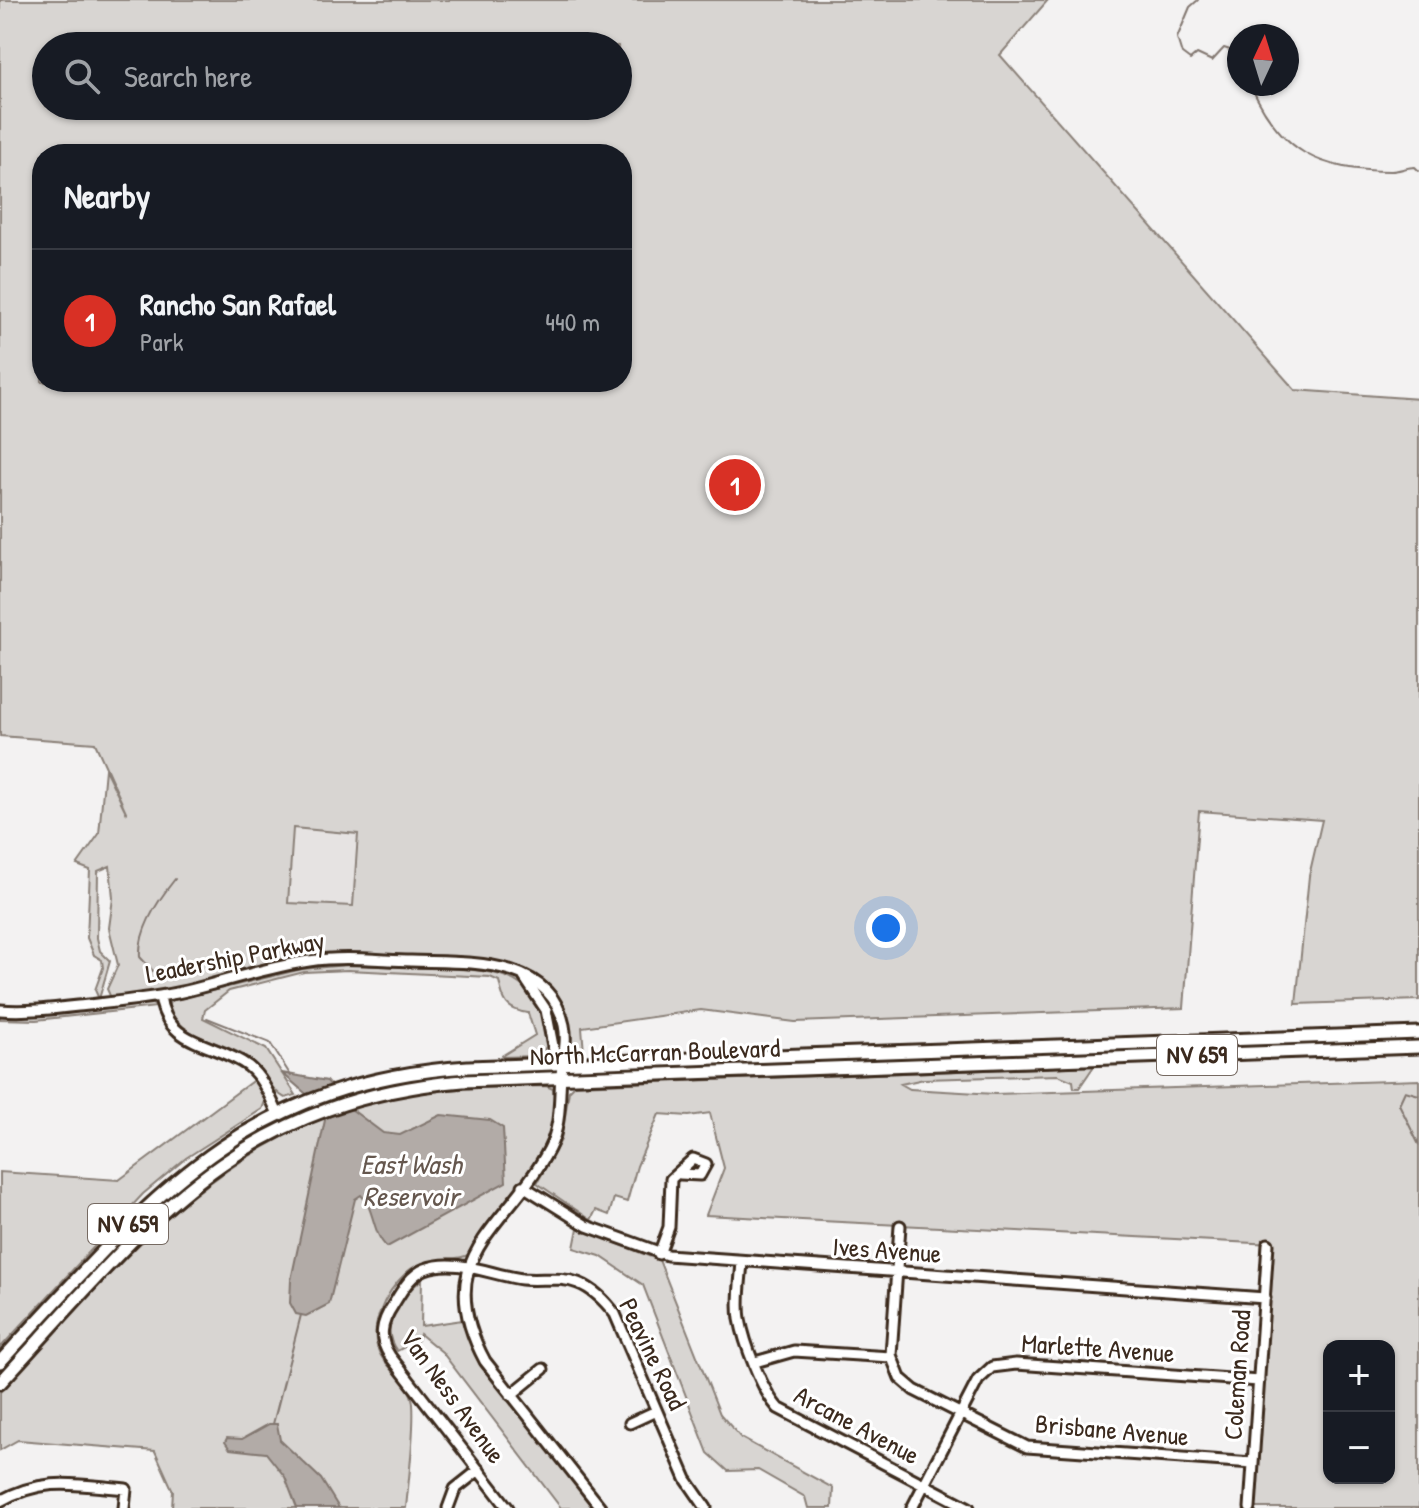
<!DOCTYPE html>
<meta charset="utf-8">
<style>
:root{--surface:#171b24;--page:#20242c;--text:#f1f3f6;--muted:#9ea1a6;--line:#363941;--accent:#d93025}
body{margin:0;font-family:"Patrick Hand",sans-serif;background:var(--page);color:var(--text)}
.controls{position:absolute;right:24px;bottom:24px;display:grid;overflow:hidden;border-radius:16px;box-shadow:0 2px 6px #0004}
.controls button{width:72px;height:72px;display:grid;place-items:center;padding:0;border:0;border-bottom:2px solid var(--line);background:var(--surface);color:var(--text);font:40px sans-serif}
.compass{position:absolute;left:1227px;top:24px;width:72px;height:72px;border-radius:50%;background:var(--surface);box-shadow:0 2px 6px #0004;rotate:4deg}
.you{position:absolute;left:886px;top:928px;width:28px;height:28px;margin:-20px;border:6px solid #fff;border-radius:50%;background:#1a73e8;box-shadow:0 0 0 12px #1a73e833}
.badge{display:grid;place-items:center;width:52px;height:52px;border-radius:50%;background:var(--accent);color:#fff;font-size:26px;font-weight:700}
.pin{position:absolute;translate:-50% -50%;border:4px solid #fff;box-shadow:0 2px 8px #0006}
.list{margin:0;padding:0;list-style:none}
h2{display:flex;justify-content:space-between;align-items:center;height:104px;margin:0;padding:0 32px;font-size:34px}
h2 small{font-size:26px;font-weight:400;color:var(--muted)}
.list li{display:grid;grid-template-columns:52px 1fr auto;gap:24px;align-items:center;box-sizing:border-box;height:144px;padding:0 32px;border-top:2px solid var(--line)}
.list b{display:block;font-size:30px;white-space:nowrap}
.list p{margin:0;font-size:26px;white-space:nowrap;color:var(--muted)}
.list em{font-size:26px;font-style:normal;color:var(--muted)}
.icon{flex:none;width:44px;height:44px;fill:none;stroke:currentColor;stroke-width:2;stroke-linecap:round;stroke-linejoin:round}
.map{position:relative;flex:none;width:1419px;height:1508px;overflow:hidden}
.search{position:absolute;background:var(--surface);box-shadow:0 2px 6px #0004;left:32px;top:32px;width:600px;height:88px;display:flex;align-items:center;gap:20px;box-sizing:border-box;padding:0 28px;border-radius:44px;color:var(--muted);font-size:30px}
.panel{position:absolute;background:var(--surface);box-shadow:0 2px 6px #0004;left:32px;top:144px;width:600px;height:248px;border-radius:32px}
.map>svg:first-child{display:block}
</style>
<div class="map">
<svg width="1419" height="1508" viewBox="0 0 1419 1508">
<rect width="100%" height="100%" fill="#f3f2f2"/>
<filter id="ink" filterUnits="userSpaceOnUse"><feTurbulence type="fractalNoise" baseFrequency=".0125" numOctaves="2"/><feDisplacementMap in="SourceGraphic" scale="16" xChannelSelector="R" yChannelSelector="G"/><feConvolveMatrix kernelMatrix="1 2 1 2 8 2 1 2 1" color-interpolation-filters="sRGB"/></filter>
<g filter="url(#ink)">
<path fill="#e6e3e2" d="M293 828 358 833 353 906 288 903Z"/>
<path fill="#d8d5d2" stroke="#8a8078" stroke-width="2" fill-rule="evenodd" d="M0 0H1048L1000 55 1295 390 1419 399V1000L1296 1004 1309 876 1322 820 1199 811 1184 1008 795 1022 701 1010 582 1027 584 1053H581L568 1044 563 1014 528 973 491 959 311 956 177 989 111 998 107 989 118 965 109 928 113 898 110 866 98 871 97 938 100 951 110 961 99 999 95 990 103 968 102 960 94 955 87 938 90 870 77 865 99 834 105 769 127 814 95 743 0 736ZM46 46H618V106H46ZM42 154H622V382H42ZM293 828 358 834 353 906 288 903Z
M347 965C379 966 410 967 442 968 504 971 538 974 549 1044L538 1056 500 1057 535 1035 528 1013C506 1010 503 1001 499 981L490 977 348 970 304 972 229 991 205 1010 203 1018 266 1049 296 1095 285 1098C269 1090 264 1068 247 1057 218 1039 186 1041 168 1008L170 1001 302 969Z
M150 1002 156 1007 36 1020 0 1019V1014L37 1015Z
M1094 1066 1079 1088H1074L1073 1081 1058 1075 924 1079 901 1084 910 1089 995 1094 1419 1080V1508H1255L1273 1244 706 1215 724 1168 710 1113 689 1116 659 1114 637 1166 627 1202 614 1198 609 1215 596 1210 591 1220 537 1183 561 1140 569 1091 575 1085ZM1329 1346H1389V1478H1329Z
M255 1079 266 1099 262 1109 186 1158 143 1194 0 1348V1172L119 1180Z
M546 1086 553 1089C565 1150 496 1204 469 1254 457 1263 427 1254 407 1272 385 1292 364 1332 383 1359 391 1370 409 1385 412 1398 417 1415 408 1486 406 1508H172L173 1491 155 1451 18 1440 0 1450V1392C112 1269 222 1131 395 1097 445 1088 496 1087 546 1086Z
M578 1228 659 1260 720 1414 741 1438 833 1488 832 1508H808L805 1497 758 1470 728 1471 708 1453 643 1285 600 1256 574 1248Z
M422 1279 421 1326 462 1320 480 1365 595 1508H561L442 1352 420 1334 418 1340 397 1351C377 1326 402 1296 422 1279Z"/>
<path fill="#b2aba7" stroke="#827770" stroke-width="2" d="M282 1073 327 1081 351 1109 383 1133 400 1135 441 1115 490 1120 503 1128 506 1182 387 1247C372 1234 375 1209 361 1195L355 1199 329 1304 306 1316 296 1314 290 1303 291 1280 325 1120 319 1105Z
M269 1424H277L280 1440 321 1479 339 1508H297L285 1477 266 1453 230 1449 225 1442 227 1438 242 1439Z"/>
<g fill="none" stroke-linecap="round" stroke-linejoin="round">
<path stroke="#827770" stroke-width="2" d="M1198 0 1190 7 1177 38 1182 54 1190 60 1197 54 1212 61 1224 48 1239 53
M1250 84C1281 153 1318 170 1391 171 1399 171 1407 167 1415 167L1419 171
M154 972 140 957C138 930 159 899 175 879
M207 1018 270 1043 291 1076
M1419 1095 1405 1091 1399 1104 1419 1145
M273 1424 301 1315"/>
<defs>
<path id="minor" d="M524 977 546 1010 554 1051 562 1064
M160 996C166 1047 216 1042 248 1066 263 1078 270 1097 278 1114
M0 1010C26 1012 52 1009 78 1006 114 1002 151 999 186 991 227 981 267 967 309 961 343 956 377 960 411 961 465 963 549 956 564 1025 567 1040 564 1051 562 1066 558 1095 563 1122 549 1149 507 1229 428 1255 485 1361L601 1508
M523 1186 587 1226 667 1255 1265 1298
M900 1226 891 1355 900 1378 914 1390 1027 1447 1253 1463
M659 1254 669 1227 671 1179 693 1159 706 1164 700 1175 680 1174
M742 1261C741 1280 737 1300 740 1319 744 1342 762 1391 778 1408L969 1508
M755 1362 794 1351 891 1357
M511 1395 543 1369
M630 1423 656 1411
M0 1501C46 1476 76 1485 126 1489L124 1508
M448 1508 455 1489 479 1470
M508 1508 390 1356C378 1338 381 1323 393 1305 401 1292 410 1275 425 1269 456 1257 491 1275 522 1279 541 1281 560 1276 578 1283 594 1289 605 1301 615 1314L686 1479 706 1508
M912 1508 978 1380 992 1367 1016 1364 1259 1381
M1250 1508 1268 1244"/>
<path id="major" d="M0 1362C146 1205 236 1083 468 1067L1419 1033
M0 1383C145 1226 233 1101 463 1081L1419 1047"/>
</defs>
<use href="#minor" stroke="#3b2a1e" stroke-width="15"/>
<use href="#major" stroke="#3b2a1e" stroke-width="17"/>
<use href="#minor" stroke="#fff" stroke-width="9"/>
<use href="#major" stroke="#fff" stroke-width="11"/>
</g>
</g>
<g text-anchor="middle" stroke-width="6" stroke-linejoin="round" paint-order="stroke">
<g fill="#fff" stroke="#766a62" stroke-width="2">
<rect x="1157" y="1035" width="80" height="40" rx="6"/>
<rect x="88" y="1204" width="80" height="40" rx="6"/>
</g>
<g font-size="24" font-weight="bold" fill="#3b2a1e">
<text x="1197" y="1063">NV 659</text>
<text x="128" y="1232">NV 659</text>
</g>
<g font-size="26" fill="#3b2a1e" stroke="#fff">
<text transform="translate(235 957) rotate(-11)" y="9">Leadership Parkway</text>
<text transform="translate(655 1052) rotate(-2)" y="9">North McCarran Boulevard</text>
<text transform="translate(887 1250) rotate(4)" y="9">Ives Avenue</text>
<text transform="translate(1098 1348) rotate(4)" y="9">Marlette Avenue</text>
<text transform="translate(653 1354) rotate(64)" y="9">Peavine Road</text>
<text transform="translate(1237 1375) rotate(-86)" y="9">Coleman Road</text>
<text transform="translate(453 1396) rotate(54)" y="9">Van Ness Avenue</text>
<text transform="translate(857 1425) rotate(28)" y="9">Arcane Avenue</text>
<text transform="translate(1112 1430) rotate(5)" y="9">Brisbane Avenue</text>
</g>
<g font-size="28" font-style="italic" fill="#65574e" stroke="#fff">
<text x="411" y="1174">East Wash<tspan x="411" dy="32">Reservoir</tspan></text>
</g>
</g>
</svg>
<div class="controls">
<button>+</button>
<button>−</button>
</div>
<svg class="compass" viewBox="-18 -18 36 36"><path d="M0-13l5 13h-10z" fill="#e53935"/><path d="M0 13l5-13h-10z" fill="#9ea1a6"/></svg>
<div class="you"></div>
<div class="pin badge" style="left:735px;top:485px">1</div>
<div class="search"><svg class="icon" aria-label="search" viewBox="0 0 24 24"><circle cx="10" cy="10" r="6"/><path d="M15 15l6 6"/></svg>Search here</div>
<section class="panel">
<h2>Nearby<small></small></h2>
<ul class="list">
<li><span class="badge">1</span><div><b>Rancho San Rafael</b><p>Park</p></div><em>440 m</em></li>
</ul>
</section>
</div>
